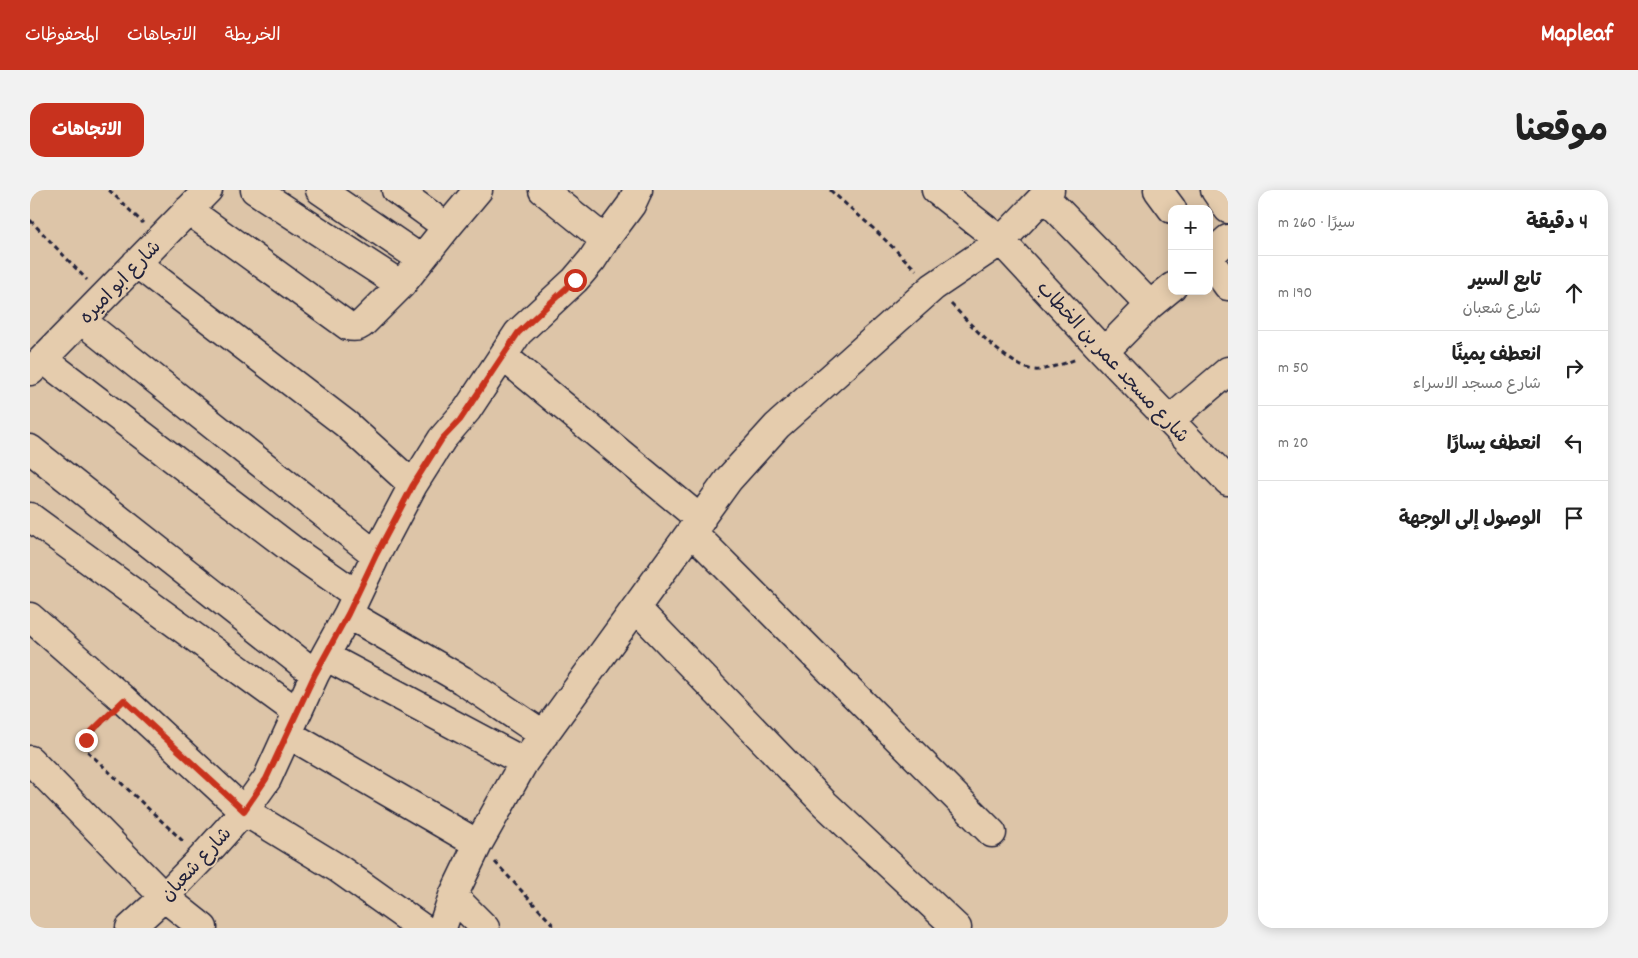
<!DOCTYPE html>
<html lang="ar">
<meta charset="utf-8">
<style>
:root{--surface:#fff;--page:#f2f2f2;--text:#222;--muted:#767676;--line:#e0e0e0;--accent:#c8321e}
body{margin:0;font-family:Dekko,"Playpen Sans Arabic",sans-serif;background:var(--page);color:var(--text);direction:rtl}
.controls{position:absolute;right:15px;top:15px;display:grid;overflow:hidden;border-radius:10px;box-shadow:0 2px 12px #0003}
.controls button{width:45px;height:45px;display:grid;place-items:center;padding:0;border:0;border-bottom:1px solid var(--line);background:var(--surface);color:var(--text);font:25px sans-serif}
.stop{position:absolute;width:15px;height:15px;margin:-11px;border:4px solid #c8321e;border-radius:50%;background:#fff}
.stop.end{background:#c8321e;border-color:#fff;box-shadow:0 1px 5px #0008}
.list{margin:0;padding:0;list-style:none}
h2{display:flex;justify-content:space-between;align-items:center;height:65px;margin:0;padding:0 20px;font-size:21px}
h2 small{font-size:16px;font-weight:400;color:var(--muted)}
.list li{display:grid;grid-template-columns:32px 1fr auto;gap:15px;align-items:center;box-sizing:border-box;height:75px;padding:0 20px;border-top:1px solid var(--line)}
.list b{display:block;font-size:19px;white-space:nowrap}
.list p{margin:0;font-size:16px;white-space:nowrap;color:var(--muted)}
.list em{font-size:16px;font-style:normal;color:var(--muted)}
.icon{flex:none;width:28px;height:28px;fill:none;stroke:currentColor;stroke-width:2;stroke-linecap:round;stroke-linejoin:round}
.map{position:relative;flex:none;width:1198px;height:738px;overflow:hidden;direction:ltr;border-radius:15px}
header{display:flex;align-items:center;gap:30px;box-sizing:border-box;height:70px;padding:0 25px;background:var(--accent);color:#fff}
header strong{font-size:24px}
nav{display:flex;gap:28px;margin-inline-start:auto;font-size:18px}
.intro{display:flex;align-items:center;justify-content:space-between;box-sizing:border-box;height:120px;padding:0 30px}
h1{margin:0;font-size:35px}
.button{padding:12px 22px;border-radius:15px;background:var(--accent);color:#fff;font-size:18px;font-weight:700}
main{display:flex;gap:30px;padding:0 30px}
aside{flex:1;background:var(--surface);border-radius:15px;box-shadow:0 2px 12px #0003}
.map>svg:first-child{display:block}
</style>
<header>
<strong>Mapleaf</strong>
<nav><a>الخريطة</a><a>الاتجاهات</a><a>المحفوظات</a></nav>
</header>
<div class="intro"><h1>موقعنا</h1><a class="button">الاتجاهات</a></div>
<main>
<aside>
<h2>4 دقيقة<small>سيرًا · 260 m</small></h2>
<ul class="list">
<li><svg class="icon" aria-label="ahead" viewBox="0 0 24 24"><path d="M12 20V5M6 11l6-6 6 6"/></svg><div><b>تابع السير</b><p>شارع شعبان</p></div><em>190 m</em></li>
<li><svg class="icon" aria-label="right" viewBox="0 0 24 24"><path d="M7 20v-9h11M14 6l5 5-5 5"/></svg><div><b>انعطف يمينًا</b><p>شارع مسجد الاسراء</p></div><em>50 m</em></li>
<li><svg class="icon" aria-label="left" viewBox="0 0 24 24"><path d="M17 20v-9H6M10 6l-5 5 5 5"/></svg><div><b>انعطف يسارًا</b></div><em>20 m</em></li>
<li><svg class="icon" aria-label="arrive" viewBox="0 0 24 24"><path d="M6 21V4h12l-3 4 3 4H6"/></svg><div><b>الوصول إلى الوجهة</b></div></li>
</ul>
</aside>
<div class="map">
<svg width="1198" height="738" viewBox="0 0 1198 738">
<rect width="100%" height="100%" fill="#ddc5a8"/>
<filter id="ink" filterUnits="userSpaceOnUse"><feTurbulence type="fractalNoise" baseFrequency=".02" numOctaves="2"/><feDisplacementMap in="SourceGraphic" scale="10" xChannelSelector="R" yChannelSelector="G"/><feConvolveMatrix kernelMatrix="1 2 1 2 8 2 1 2 1" color-interpolation-filters="sRGB"/></filter>
<g filter="url(#ink)">
<g fill="none" stroke-linecap="round" stroke-linejoin="round">
<defs>
<path id="minor" d="M225 0 371 95
M290 0 391 69
M513 0 575 50
M906 0 971 51 1074 162 1198 291
M1128 0 1142 19
M1185 0 1198 19
M1014 6 1120 115
M158 20 318 136C325 138 329 137 334 132L371 95 417 37 366 0
M417 37 448 0
M1179 66 1198 49
M1179 70 1198 96
M106 73 316 234 383 295
M51 130 346 365
M1074 162 1120 115 1142 97
M473 166 671 330
M13 169 264 361 327 405
M1 181 178 0
M1140 230 1198 181
M0 259 285 484
M0 327 267 522
M662 342 962 643
M606 418 795 614 927 738
M318 424 432 490 514 545
M0 427 94 510 214 621 309 679 392 738
M295 466 494 572
M258 544 448 654
M0 570 134 707 173 738
M423 706 455 738
M100 738 134 707 171 669 214 621 237 589 285 484 318 424 346 365 383 295 412 249 437 220 488 143 545 90 562 70 575 50 601 15 608 0
M412 738 423 706 448 654 494 572 699 289 747 236 903 97 971 51 1020 0"/>
</defs>
<use href="#minor" stroke="#22223b" stroke-width="31"/>
<path stroke="#22223b" stroke-width="3" stroke-dasharray="5 4" stroke-linecap="butt" d="M79 0 113 33
M800 0 844 39 886 80
M0 30 57 90
M921 114C939 132 983 183 1009 180 1022 178 1035 173 1047 169
M78 526 56 550 55 559 155 653
M465 672 526 738"/>
<use href="#minor" stroke="#e5ccad" stroke-width="28"/>
</g>
</g>
<g fill="none" stroke-linecap="round" stroke-linejoin="round" filter="url(#ink)">
<path stroke="#c8321e" stroke-width="6" d="M56 550 62 541 94 510 214 621 236 589 285 484 318 424 346 365 383 295 412 249 430 230 488 143 545 90"/>
</g>
<g text-anchor="middle" stroke-width="4" stroke-linejoin="round" paint-order="stroke">
<g font-size="19" fill="#22223b" stroke="#e5ccad">
<text transform="translate(89 91) rotate(-46)" y="7">شارع ابو اميره</text>
<text transform="translate(1084 171) rotate(47)" y="7">شارع مسجد عمر بن الخطاب</text>
<text transform="translate(165 673) rotate(-47)" y="7">شارع شعبان</text>
</g>
</g>
</svg>
<div class="controls">
<button>+</button>
<button>−</button>
</div>
<div class="stop" style="left:545px;top:90px"></div>
<div class="stop end" style="left:56px;top:550px"></div>
</div>
</main>
